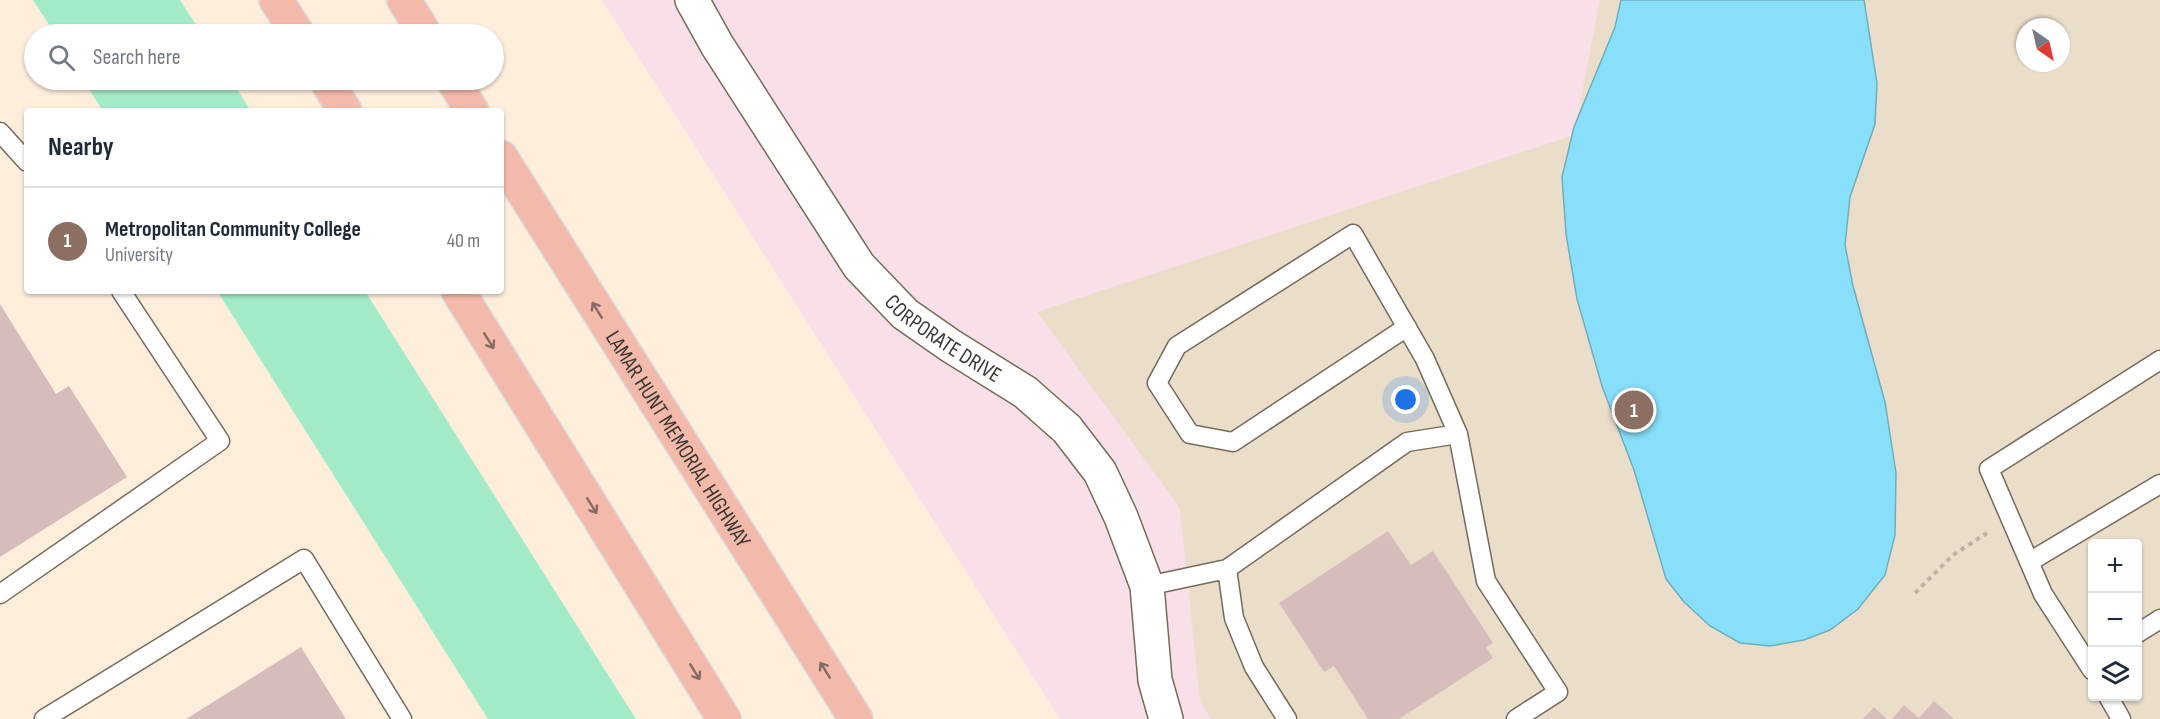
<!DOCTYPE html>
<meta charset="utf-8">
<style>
:root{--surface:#fff;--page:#f6f6f7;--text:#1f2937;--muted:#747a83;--line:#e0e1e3;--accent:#ea580c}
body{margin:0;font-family:"Sofia Sans Condensed",sans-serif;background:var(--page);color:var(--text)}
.controls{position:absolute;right:18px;bottom:18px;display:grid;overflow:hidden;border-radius:6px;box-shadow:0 2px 4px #0004}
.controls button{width:54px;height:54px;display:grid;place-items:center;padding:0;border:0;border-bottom:2px solid var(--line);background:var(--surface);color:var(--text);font:30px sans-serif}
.compass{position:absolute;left:2016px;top:18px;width:54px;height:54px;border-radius:50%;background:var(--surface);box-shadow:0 2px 4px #0004;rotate:146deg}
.you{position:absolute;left:1406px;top:400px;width:21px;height:21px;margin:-15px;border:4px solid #fff;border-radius:50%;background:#1a73e8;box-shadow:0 0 0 9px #1a73e833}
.badge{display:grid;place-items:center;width:39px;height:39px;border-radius:50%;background:var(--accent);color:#fff;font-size:20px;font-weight:700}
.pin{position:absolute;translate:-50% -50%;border:3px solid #fff;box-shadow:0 2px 6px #0006}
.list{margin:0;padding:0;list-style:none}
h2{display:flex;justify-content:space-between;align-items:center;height:78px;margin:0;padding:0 24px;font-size:26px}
h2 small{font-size:20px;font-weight:400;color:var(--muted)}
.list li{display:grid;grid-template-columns:39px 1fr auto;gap:18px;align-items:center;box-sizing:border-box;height:108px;padding:0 24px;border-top:2px solid var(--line)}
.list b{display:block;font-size:22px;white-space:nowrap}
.list p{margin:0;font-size:20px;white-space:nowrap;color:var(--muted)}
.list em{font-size:20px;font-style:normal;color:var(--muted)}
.icon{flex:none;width:33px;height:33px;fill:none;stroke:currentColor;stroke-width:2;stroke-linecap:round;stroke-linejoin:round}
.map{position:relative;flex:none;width:2160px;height:719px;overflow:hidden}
.search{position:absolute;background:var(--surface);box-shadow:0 2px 4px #0004;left:24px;top:24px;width:480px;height:66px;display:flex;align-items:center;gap:15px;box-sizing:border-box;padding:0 21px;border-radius:33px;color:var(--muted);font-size:22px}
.panel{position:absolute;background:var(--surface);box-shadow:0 2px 4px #0004;left:24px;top:108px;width:480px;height:186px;border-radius:6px}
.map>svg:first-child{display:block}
</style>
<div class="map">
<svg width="2160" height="719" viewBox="0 0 2160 719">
<rect width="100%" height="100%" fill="#fdeedc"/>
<path fill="#f8dfe8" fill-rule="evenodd" d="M602 0H2160V719H1060ZM2025 27H2061V63H2025ZM2092 544H2138V696H2092Z"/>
<path fill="#eadecb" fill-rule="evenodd" d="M1600 0H2160V719H1211L1200 701 1180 508 1037 312 1574 135ZM2025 27H2061V63H2025ZM2092 544H2138V696H2092Z"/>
<path fill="#a3ebc7" d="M33 0H180L202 34H55Z
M83 80H231L251 111H103Z
M217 291H365L636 719H488Z"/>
<path fill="#88dffa" stroke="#71adbd" stroke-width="1.5" d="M1621 0H1864L1877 83 1875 124 1850 197 1845 245 1853 286 1885 402 1896 473 1895 535 1885 575 1858 609 1830 630 1804 640 1770 646 1740 643 1710 626 1684 602 1666 579 1634 470 1602 386 1577 299 1566 234 1562 177 1574 127 1615 27Z"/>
<path fill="#d6bdbb" d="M0 304 56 394 69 386 127 477 0 557Z
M1388 531 1411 565 1433 551 1493 643 1486 647 1493 658 1399 719H1368L1334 666 1324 672 1279 603Z
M301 647 346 719H186Z
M1934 701 1954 719H1892L1904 705 1919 718Z
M1874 707 1887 719H1863Z"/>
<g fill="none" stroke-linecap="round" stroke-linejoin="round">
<defs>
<path id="service" d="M0 132 27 162
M1458 434 1486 581 1558 692 1516 719
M2029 562 2160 484
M1227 569 1234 618 1254 667 1287 719
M1147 586 1227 569 1407 442 1458 434 1425 359 1353 234 1177 346 1157 383 1190 434 1233 442 1407 327
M0 594 220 441 121 291
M2138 633 2160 619
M2092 670 2043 594 1989 469 2160 360
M2108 696 2121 719
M44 719 304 559 402 719"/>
<g id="minor">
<path id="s1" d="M692 0 717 45 859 266 905 314 951 346 1025 392 1067 429 1100 472 1121 517 1147 586 1155 680 1166 719"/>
</g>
<g id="motorway">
<path d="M276 0 298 34"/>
<path d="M404 0 425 34"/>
<path d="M326 80 345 111"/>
<path d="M453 80 472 111"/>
<path id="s2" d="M501 157 856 719"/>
<path d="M458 291 724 719"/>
</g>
</defs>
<use href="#service" stroke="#766a59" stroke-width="21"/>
<use href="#minor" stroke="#766a59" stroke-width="36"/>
<use href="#motorway" stroke="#dcdbda" stroke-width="36"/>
<path stroke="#beb2a3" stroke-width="4" stroke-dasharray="4.5 4.5" stroke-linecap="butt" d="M1915 593 1953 555 1987 533"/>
<use href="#service" stroke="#fff" stroke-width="18"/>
<use href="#minor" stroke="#fff" stroke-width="33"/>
<use href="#motorway" stroke="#f3b9ab" stroke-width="33"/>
</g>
<defs><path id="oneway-shaft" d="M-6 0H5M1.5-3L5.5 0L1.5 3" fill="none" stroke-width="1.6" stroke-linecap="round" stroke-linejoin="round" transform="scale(1.5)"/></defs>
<g stroke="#856b61">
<use href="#oneway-shaft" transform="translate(597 310) rotate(-122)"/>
<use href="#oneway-shaft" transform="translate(489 341) rotate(58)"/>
<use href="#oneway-shaft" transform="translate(592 506) rotate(58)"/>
<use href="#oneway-shaft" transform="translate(825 670) rotate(-122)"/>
<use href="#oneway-shaft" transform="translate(695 672) rotate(58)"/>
</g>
<g text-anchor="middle" stroke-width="5" stroke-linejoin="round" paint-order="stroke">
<g font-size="22" fill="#3c3730" stroke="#fefefe">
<text dy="8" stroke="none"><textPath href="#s1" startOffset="426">CORPORATE DRIVE</textPath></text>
<text dy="8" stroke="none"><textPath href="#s2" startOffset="333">LAMAR HUNT MEMORIAL HIGHWAY</textPath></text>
</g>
</g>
</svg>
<div class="controls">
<button>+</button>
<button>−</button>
<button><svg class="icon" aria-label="layers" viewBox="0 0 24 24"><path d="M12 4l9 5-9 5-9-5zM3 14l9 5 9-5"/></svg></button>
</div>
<svg class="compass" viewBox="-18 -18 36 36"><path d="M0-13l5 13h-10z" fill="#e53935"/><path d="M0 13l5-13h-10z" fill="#747a83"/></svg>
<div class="you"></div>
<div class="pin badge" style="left:1634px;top:410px;background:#8d6e63">1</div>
<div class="search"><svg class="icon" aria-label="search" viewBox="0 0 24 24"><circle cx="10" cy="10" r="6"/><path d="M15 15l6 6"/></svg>Search here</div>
<section class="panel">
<h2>Nearby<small></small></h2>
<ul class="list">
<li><span class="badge" style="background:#8d6e63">1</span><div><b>Metropolitan Community College</b><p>University</p></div><em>40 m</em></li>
</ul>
</section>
</div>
